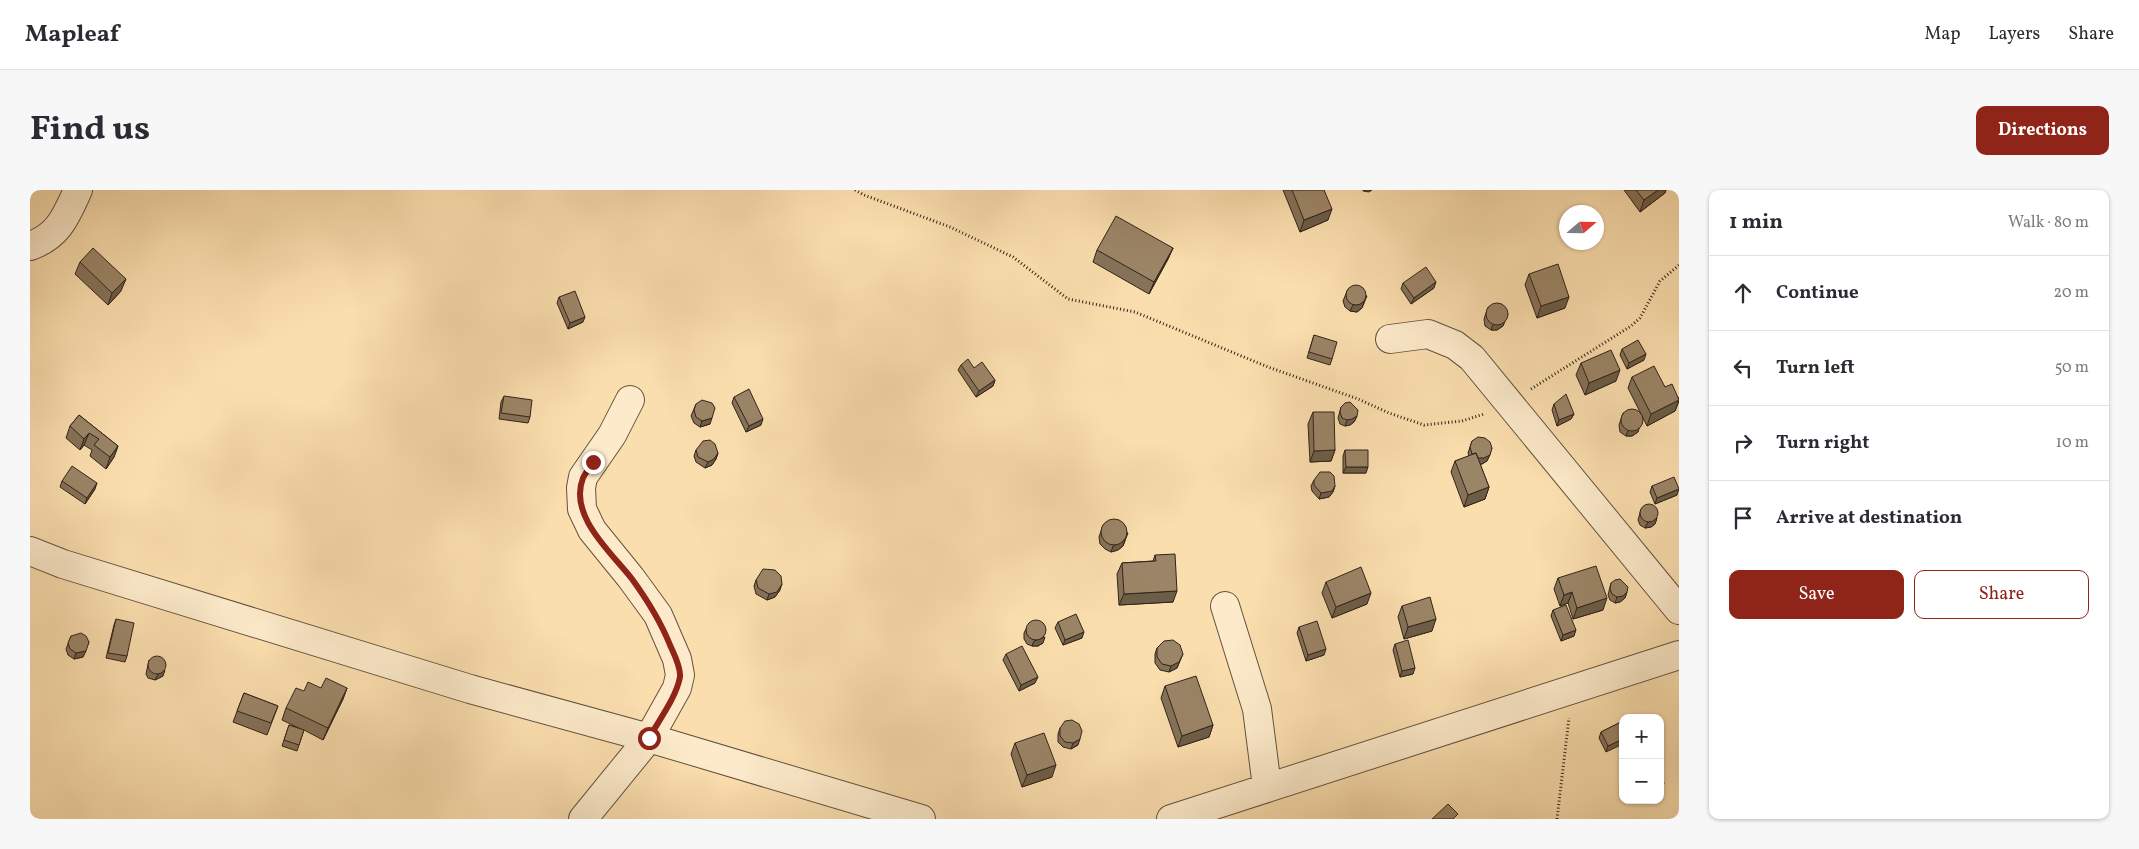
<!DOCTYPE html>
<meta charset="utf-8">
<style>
:root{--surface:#fff;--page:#f7f7f7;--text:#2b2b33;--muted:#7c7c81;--line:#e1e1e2;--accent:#8f2418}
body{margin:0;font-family:Vollkorn,serif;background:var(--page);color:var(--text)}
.controls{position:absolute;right:15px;bottom:15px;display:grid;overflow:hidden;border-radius:10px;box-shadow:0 1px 4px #0004}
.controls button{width:45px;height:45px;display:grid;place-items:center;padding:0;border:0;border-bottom:1px solid var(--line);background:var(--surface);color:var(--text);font:25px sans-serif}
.compass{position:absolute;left:1529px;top:15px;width:45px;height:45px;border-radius:50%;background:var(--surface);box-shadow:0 1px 4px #0004;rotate:70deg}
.stop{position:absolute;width:15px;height:15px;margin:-11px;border:4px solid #8f2418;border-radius:50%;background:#fff}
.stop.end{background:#8f2418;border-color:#fff;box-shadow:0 1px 5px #0008}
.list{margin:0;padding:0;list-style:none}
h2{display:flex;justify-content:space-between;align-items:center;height:65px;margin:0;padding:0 20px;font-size:21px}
h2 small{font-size:16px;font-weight:400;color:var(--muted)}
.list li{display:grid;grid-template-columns:32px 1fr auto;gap:15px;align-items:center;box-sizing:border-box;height:75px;padding:0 20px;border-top:1px solid var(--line)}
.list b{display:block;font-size:19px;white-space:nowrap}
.list em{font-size:16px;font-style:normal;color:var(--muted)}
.actions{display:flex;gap:10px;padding:15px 20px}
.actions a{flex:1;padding:11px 0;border:1px solid var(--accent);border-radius:10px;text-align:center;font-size:18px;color:var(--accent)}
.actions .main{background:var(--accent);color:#fff}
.icon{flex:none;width:28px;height:28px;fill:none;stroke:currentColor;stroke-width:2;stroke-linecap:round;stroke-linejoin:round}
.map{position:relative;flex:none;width:1649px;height:629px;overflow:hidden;border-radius:10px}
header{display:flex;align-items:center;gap:30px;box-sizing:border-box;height:70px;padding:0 25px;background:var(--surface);border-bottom:1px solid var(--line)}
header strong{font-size:24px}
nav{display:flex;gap:28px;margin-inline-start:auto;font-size:18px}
.intro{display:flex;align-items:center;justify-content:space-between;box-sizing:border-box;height:120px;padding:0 30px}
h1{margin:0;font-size:35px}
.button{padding:12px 22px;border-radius:10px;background:var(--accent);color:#fff;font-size:18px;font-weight:700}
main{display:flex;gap:30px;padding:0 30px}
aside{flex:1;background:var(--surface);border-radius:10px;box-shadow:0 1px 4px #0004}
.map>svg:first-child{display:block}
</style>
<header>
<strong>Mapleaf</strong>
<nav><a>Map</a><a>Layers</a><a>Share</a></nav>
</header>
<div class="intro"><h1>Find us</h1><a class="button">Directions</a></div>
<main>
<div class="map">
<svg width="1649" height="629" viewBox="0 0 1649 629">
<rect width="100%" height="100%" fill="#fbdeae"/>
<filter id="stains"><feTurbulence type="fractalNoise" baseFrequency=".004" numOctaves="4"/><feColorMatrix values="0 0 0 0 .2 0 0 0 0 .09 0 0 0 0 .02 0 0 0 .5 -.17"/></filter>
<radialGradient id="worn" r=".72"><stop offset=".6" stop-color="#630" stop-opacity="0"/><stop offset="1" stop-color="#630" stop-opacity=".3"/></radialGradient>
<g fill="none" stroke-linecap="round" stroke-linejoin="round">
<defs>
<path id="minor" d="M0 56C29 46 36 26 48 0
M1360 149 1398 144 1425 155 1442 168 1649 420
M0 361 33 374 440 499 619 548 891 629
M1195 416 1227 519 1237 597
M553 629 619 548 647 498 650 485 647 469 628 425 601 388 562 340 552 319 551 298 553 287 582 245 600 210
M1141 629 1649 465"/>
</defs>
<use href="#minor" stroke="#64523f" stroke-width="30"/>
<path stroke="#32241a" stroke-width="3" stroke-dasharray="1 2.5" stroke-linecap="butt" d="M825 0 834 5 920 37 983 67 1038 109 1105 122 1238 177 1328 209 1359 223 1394 235 1432 231 1454 224
M1501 199 1601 136 1610 128 1630 91 1649 75
M1527 629 1539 528"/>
<use href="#minor" stroke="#fceaca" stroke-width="28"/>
</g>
<path fill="#857259" stroke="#32241a" d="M1253 0H1294L1298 30 1270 42Z
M1594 0H1636L1635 3 1610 22Z
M1143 58 1138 69 1119 104 1063 72 1067 60Z
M50 72 91 101 78 115 45 84Z
M1499 84 1535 118 1507 128 1495 95Z
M1373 93 1404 98 1381 114 1371 99Z
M1318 99 1337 106 1332 118 1327 122 1320 121 1315 117 1313 111Z
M529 107 553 132 538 139 527 113Z
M1458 117 1478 124 1473 136 1467 140H1461L1455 136 1454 129Z
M1284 145 1302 169 1300 175 1277 168Z
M1592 159 1614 170 1597 179 1590 165Z
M1551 173 1586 191 1555 205 1546 185Z
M931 175 944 178 965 190 963 196 946 207 928 180Z
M1602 187 1635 197 1649 208V211L1645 221 1617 236 1611 224 1608 242 1602 246H1596L1590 242 1589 235 1593 223 1611 224 1598 198Z
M474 206 500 227 498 233 469 229 471 212Z
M704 207 731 235 716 242 702 213Z
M666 214 680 234 670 237 664 233 661 226Z
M1524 214 1544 224 1541 229 1527 236 1522 220Z
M1311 217 1327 226 1324 232 1320 235 1315 236 1310 234 1308 228Z
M1283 222 1305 260 1301 271 1280 272 1278 234Z
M49 225 88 256 84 267 76 279 60 266 62 260 54 255 50 260 36 248 40 236Z
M1442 251 1462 258 1457 271 1452 274H1450L1459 297 1455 309 1434 317 1421 282 1425 271 1439 266 1438 263Z
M666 260 688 263 686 269 682 275 675 278 666 272 664 266Z
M1315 260 1336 283H1313V266Z
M1284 290 1305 296 1303 302 1299 307 1289 309 1282 301 1281 296Z
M32 291 65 299 55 314 30 297Z
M1622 296 1647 305 1625 314 1620 302Z
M1611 319 1627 328 1625 334 1621 337 1615 338 1610 335 1608 330Z
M1073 335 1098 343 1093 356 1088 360 1081 362 1075 359 1070 354 1069 347Z
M1125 365 1143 412 1089 415 1087 384 1092 373 1123 371Z
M1528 388 1573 420 1543 429 1538 413 1530 416 1524 399Z
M726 390 750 400 745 407 737 410 726 404 724 396Z
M1296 392 1337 414 1302 428 1292 403Z
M1581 393 1597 402 1595 408 1590 412 1585 413 1580 410 1578 405Z
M1372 416 1402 441 1374 449 1368 427Z
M1523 420 1544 446 1531 451 1521 426Z
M86 429 97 466 95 472 76 468 84 435Z
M1028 432 1052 448 1033 455 1025 438Z
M997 437 1013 453 1008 456H1002L997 454 994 449V443Z
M1269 437 1294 465 1276 471 1267 443Z
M41 446 59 452 53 467 44 469 38 465 36 459Z
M1365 454 1383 484 1370 487 1363 460Z
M1127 458 1150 470 1147 478 1139 482 1130 480 1125 473V464Z
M976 464 1005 493 989 501 973 470Z
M119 470 133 486 125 490 118 488 116 484Z
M1135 496 1183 535 1179 547 1148 557 1131 508Z
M291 498H317L313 509 293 550 274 540 267 561 252 556 259 535 273 540 252 530 256 518 274 501Z
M214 503 248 516 237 545 203 532Z
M1593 531 1576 562 1569 548 1571 542Z
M1030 538 1048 555 1041 559 1033 557 1028 552V544Z
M985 553 1022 587 992 597 981 564Z"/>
<path fill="#6c5d48" stroke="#32241a" d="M1333 0H1342L1339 2 1333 1Z
M1628 0H1636L1635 3 1610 22 1614 10Z
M1302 19 1298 30 1270 42 1274 30Z
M1143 58 1138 69 1119 104 1124 92Z
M96 89 91 101 78 115 82 103Z
M1406 92 1404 98 1381 114 1384 108Z
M1539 107 1535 118 1507 128 1511 116Z
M1334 112 1332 118 1327 122 1320 121 1323 115Z
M555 127 553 132 538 139 540 133Z
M1475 130 1473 136 1467 140H1461L1463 134Z
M1616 164 1614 170 1597 179 1599 173Z
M1590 180 1586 191 1555 205 1559 193Z
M965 190 963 196 946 207 949 201Z
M1649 210 1645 221 1617 236 1621 224Z
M1544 224 1541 229 1527 236 1529 230Z
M1327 226 1324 232 1320 235 1315 236 1317 230Z
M682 228 680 234 670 237 672 231Z
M733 229 731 235 716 242 719 236Z
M1610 236 1608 242 1602 246H1596L1598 240Z
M59 243 54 255 50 260 54 249Z
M88 256 84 267 76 279 80 267Z
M1305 260 1301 271 1280 272 1284 261Z
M688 263 686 269 682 275 675 278 678 272Z
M1460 265 1457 271 1452 274H1445L1447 268Z
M1316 277H1338L1336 283H1313Z
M67 293 65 299 55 314 57 308Z
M1305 296 1303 302 1299 307 1289 309 1291 303Z
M1459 297 1455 309 1434 317 1438 305Z
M1649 299 1647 305 1625 314 1627 308Z
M1627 328 1625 334 1621 337 1615 338 1618 332Z
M1095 350 1093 356 1088 360 1081 362 1083 356Z
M752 394 750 400 745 407 737 410 739 404Z
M1147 401 1143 412 1089 415 1094 404Z
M1542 402 1538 413 1530 416 1534 405Z
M1597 402 1595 408 1590 412 1585 413 1587 407Z
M1341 403 1337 414 1302 428 1306 417Z
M1577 408 1573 420 1543 429 1547 418Z
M1406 429 1402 441 1374 449 1378 437Z
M1546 440 1544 446 1531 451 1533 445Z
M1054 442 1052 448 1033 455 1035 450Z
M1015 447 1013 453 1008 456H1002L1004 451Z
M1296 459 1294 465 1276 471 1278 465Z
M56 461 53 467 44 469 46 463Z
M1153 464 1147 478 1139 482 1141 476Z
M1385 478 1383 484 1370 487 1372 481Z
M135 480 133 486 125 490 128 484Z
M1008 487 1005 493 989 501 991 495Z
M317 498 313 509 293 550 298 538Z
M1183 535 1179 547 1148 557 1152 546Z
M1050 549 1048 555 1041 559 1043 553Z
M1593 549V554L1576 562 1578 556Z
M1026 575 1022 587 992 597 997 585Z
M1634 593 1632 599 1630 600V594Z"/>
<path fill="#9b8567" stroke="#32241a" d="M1262 0H1294L1302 19 1274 30Z
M1606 0H1628L1614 10Z
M1086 26 1143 58 1124 92 1067 60Z
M63 58 96 89 82 103 50 72Z
M1528 74 1539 107 1511 116 1499 84Z
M1396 77 1406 92 1384 108 1373 93Z
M1316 105a10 10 0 1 1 20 0a10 10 0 1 1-20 0Z
M545 101 555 127 540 133 529 107Z
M1456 124a11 11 0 1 1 22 0a11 11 0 1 1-22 0Z
M1284 145 1307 152 1302 169 1279 162Z
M1608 150 1616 164 1599 173 1592 159Z
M1581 160 1590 180 1559 193 1551 173Z
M938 169 944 178 952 172 965 190 949 201 931 175Z
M1624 176 1635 197 1642 194 1649 210 1621 224 1602 187Z
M719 199 733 229 719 236 704 207Z
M1536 204 1544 224 1529 230 1524 214Z
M474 206 502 210 500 227 471 223Z
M672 210 682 213 685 218 682 228 672 231 666 227 664 220 666 214Z
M1320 212 1328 220 1327 226 1322 229 1317 230 1312 228 1310 222 1311 217 1315 213Z
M1591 230a11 11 0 1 1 22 0a11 11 0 1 1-22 0Z
M1283 222H1304L1305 260 1284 261Z
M49 225 88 256 80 267 64 255 69 249 59 243 54 249 40 236Z
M1448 247 1455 248 1460 252 1462 258 1460 265 1454 268H1448L1446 263 1442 264 1440 257 1442 251Z
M680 250 685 254 688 263 684 269 678 272 668 267 666 260 673 251Z
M1315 260H1338V277H1316Z
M1446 263 1459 297 1438 305 1425 271Z
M42 276 67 293 57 308 32 291Z
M1290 282H1300L1304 286 1305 296 1302 301 1291 303 1284 295V290Z
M1644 287 1649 299 1627 308 1622 296Z
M1610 323a9 9 0 1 1 18 0a9 9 0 1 1-18 0Z
M1071 342a13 13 0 1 1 26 0a13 13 0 1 1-26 0Z
M1145 364 1147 401 1094 404 1092 373 1126 371 1125 365Z
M1566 376 1577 408 1547 418 1542 402 1534 405 1528 388Z
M1331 377 1341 403 1306 417 1296 392Z
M733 379 745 380 751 386 752 394 747 402 739 404 728 398 726 390Z
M1590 389 1598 397 1597 402 1593 406 1587 407 1582 404 1580 399 1581 393 1585 390Z
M1400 407 1406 429 1378 437 1372 416Z
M1536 415 1546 440 1533 445 1523 420Z
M1046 424 1054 442 1035 450 1028 432Z
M86 429 104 433 97 466 78 463Z
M996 440a10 10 0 1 1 20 0a10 10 0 1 1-20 0Z
M1287 431 1296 459 1278 465 1269 437Z
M51 443 56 446 59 452 56 461 46 463 40 459 38 453 41 446Z
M1143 450 1150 455 1153 464 1149 472 1141 476 1132 474 1127 467V458L1134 451Z
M1378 450 1385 478 1372 481 1365 454Z
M992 456 1008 487 991 495 976 464Z
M118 475a9 9 0 1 1 18 0a9 9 0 1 1-18 0Z
M1166 486 1183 535 1152 546 1135 496Z
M296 488 317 498 298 538 256 518 266 498 274 501 278 492 291 498Z
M214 503 248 516 241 533 207 521Z
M1042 530 1049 534 1052 541 1050 549 1043 553 1035 552 1030 546V538L1035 531Z
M1593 531V549L1578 556 1571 542Z
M259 535 274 540 269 555 254 550Z
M1014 543 1026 575 997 585 985 553Z
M1630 583 1634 593 1630 594Z
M1418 614 1428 624 1423 629H1402Z"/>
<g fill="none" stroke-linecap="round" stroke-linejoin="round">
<path stroke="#8f2418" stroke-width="6" d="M563 272C560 277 556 282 553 288 538 326 582 363 602 389 618 411 630 430 640 455 644 464 651 477 650 487 646 508 629 530 619 548"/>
</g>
<rect width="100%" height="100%" filter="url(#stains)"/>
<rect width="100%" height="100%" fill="url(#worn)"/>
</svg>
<div class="controls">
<button>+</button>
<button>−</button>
</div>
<svg class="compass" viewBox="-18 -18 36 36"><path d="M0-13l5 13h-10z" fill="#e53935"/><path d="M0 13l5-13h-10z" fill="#7c7c81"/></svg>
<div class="stop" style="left:619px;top:548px"></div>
<div class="stop end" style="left:563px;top:272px"></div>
</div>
<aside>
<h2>1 min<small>Walk · 80 m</small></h2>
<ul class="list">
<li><svg class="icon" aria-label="ahead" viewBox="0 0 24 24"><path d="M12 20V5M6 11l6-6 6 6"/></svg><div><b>Continue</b></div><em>20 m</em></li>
<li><svg class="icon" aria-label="left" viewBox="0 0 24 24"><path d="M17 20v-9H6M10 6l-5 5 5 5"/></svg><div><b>Turn left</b></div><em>50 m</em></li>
<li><svg class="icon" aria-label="right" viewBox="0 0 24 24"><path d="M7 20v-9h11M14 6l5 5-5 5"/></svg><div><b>Turn right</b></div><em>10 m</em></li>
<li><svg class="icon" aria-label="arrive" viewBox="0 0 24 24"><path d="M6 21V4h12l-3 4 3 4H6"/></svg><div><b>Arrive at destination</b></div></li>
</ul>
<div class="actions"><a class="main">Save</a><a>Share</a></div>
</aside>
</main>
